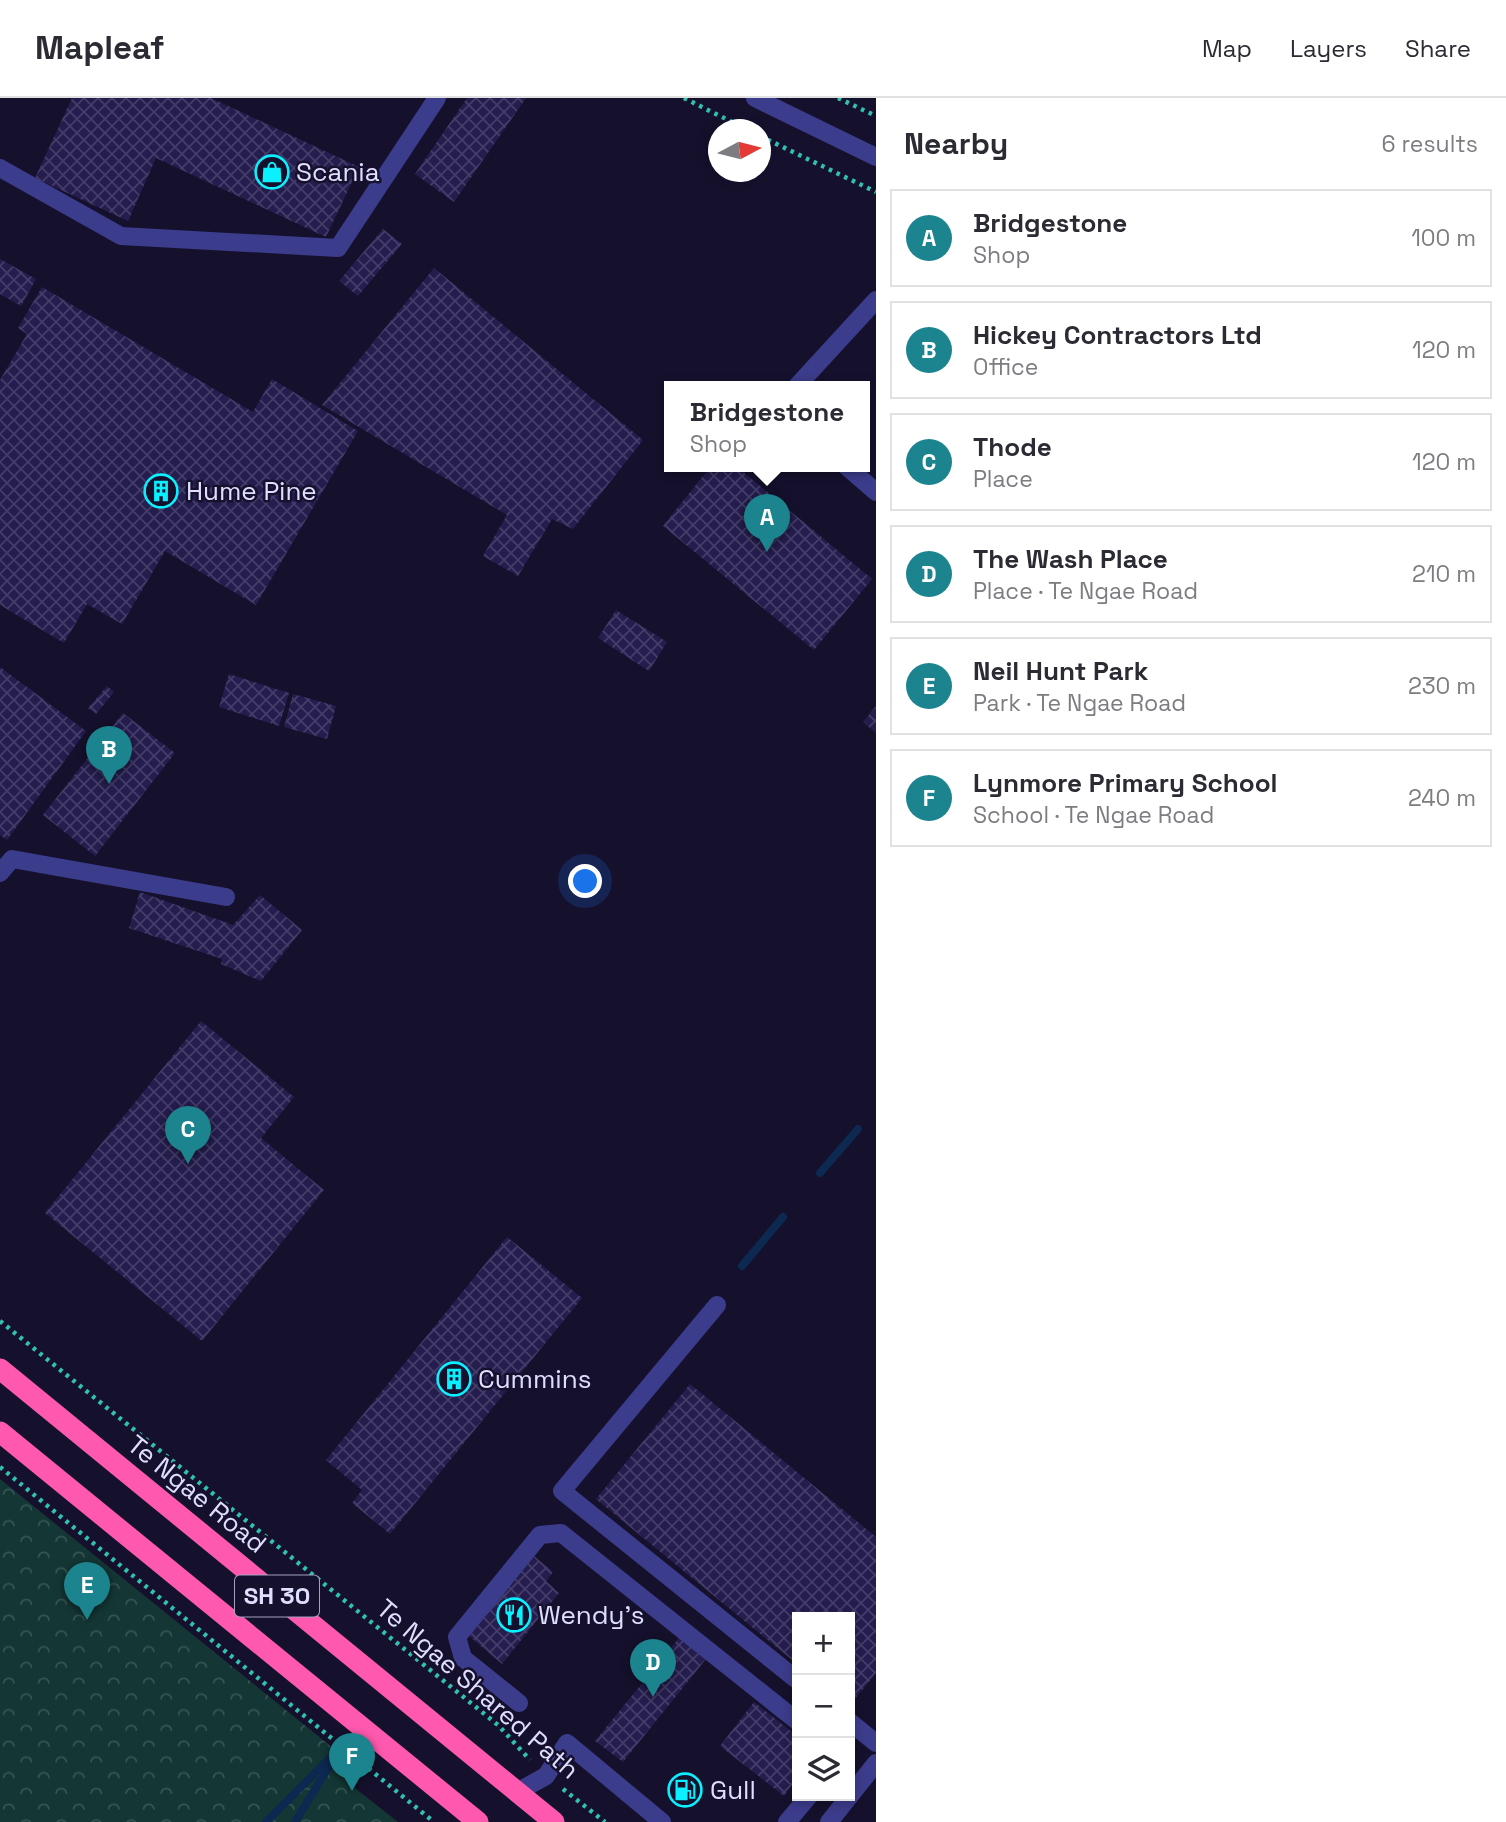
<!DOCTYPE html>
<meta charset="utf-8">
<style>
:root{--surface:#fff;--page:#f2f2f3;--text:#2b2b33;--muted:#7c7c81;--line:#e1e1e2;--accent:#1c848f}
body{margin:0;font-family:"Space Grotesk",sans-serif;background:var(--page);color:var(--text)}
.controls{position:absolute;right:21px;bottom:21px;display:grid;overflow:hidden;border-radius:0px;box-shadow:0 4px 10px #0003}
.controls button{width:63px;height:63px;display:grid;place-items:center;padding:0;border:0;border-bottom:2px solid var(--line);background:var(--surface);color:var(--text);font:35px sans-serif}
.compass{position:absolute;left:708px;top:21px;width:63px;height:63px;border-radius:50%;background:var(--surface);box-shadow:0 4px 10px #0003;rotate:83deg}
.you{position:absolute;left:586px;top:784px;width:24px;height:24px;margin:-18px;border:5px solid #fff;border-radius:50%;background:#1a73e8;box-shadow:0 0 0 10px #1a73e833}
.badge{display:grid;place-items:center;width:46px;height:46px;border-radius:50%;background:var(--accent);color:#fff;font-size:23px;font-weight:700}
.pin{position:absolute;translate:-50% -58px;filter:drop-shadow(0 2px 4px #0008)}
.pin::after{content:'';position:absolute;top:37px;width:24px;height:21px;background:inherit;clip-path:polygon(0 0,100% 0,50% 100%)}
.popup{position:absolute;left:664px;top:283px;width:206px;height:91px;box-sizing:border-box;display:grid;place-content:center;border-radius:0px;background:var(--surface);filter:drop-shadow(0 2px 5px #0005);font-size:23px;white-space:nowrap;color:var(--muted)}
.popup b{font-size:26px;color:var(--text)}
.popup::after{content:'';position:absolute;left:50%;top:100%;margin-left:-14px;border:14px solid transparent;border-top-color:var(--surface)}
.list{margin:0;padding:0;list-style:none}
h2{display:flex;justify-content:space-between;align-items:center;height:91px;margin:0;padding:0 28px;font-size:30px}
h2 small{font-size:23px;font-weight:400;color:var(--muted)}
.list li{display:grid;grid-template-columns:46px 1fr auto;gap:21px;align-items:center;box-sizing:border-box;height:98px;margin:0 14px 14px;padding:0 14px;border:2px solid var(--line);border-radius:0px}
.list b{display:block;font-size:26px;white-space:nowrap}
.list p{margin:0;font-size:23px;white-space:nowrap;color:var(--muted)}
.list em{font-size:23px;font-style:normal;color:var(--muted)}
.icon{flex:none;width:38px;height:38px;fill:none;stroke:currentColor;stroke-width:2;stroke-linecap:round;stroke-linejoin:round}
.map{position:relative;flex:none;width:876px;height:1724px;overflow:hidden}
header{display:flex;align-items:center;gap:42px;box-sizing:border-box;height:98px;padding:0 35px;background:var(--surface);border-bottom:2px solid var(--line)}
header strong{font-size:33px}
nav{display:flex;gap:38px;margin-inline-start:auto;font-size:24px}
main{display:flex}
aside{flex:1;background:var(--surface)}
.map>svg:first-child{display:block}
</style>
<header>
<strong>Mapleaf</strong>
<nav><a>Map</a><a>Layers</a><a>Share</a></nav>
</header>
<main>
<div class="map">
<svg width="876" height="1724" viewBox="0 0 876 1724">
<defs>
<pattern id="forest-crowns" width="20" height="18" patternUnits="userSpaceOnUse" patternTransform="scale(1.75)"><rect width="20" height="18" fill="#143735"/><path d="M2 6a3 3 0 1 1 6 0M12 15a3 3 0 1 1 6 0" fill="none" stroke="#365453"/></pattern>
<pattern id="building-cross-hatch" width="8" height="8" patternUnits="userSpaceOnUse" patternTransform="scale(1.75)"><rect width="8" height="8" fill="#251d4e"/><path d="M0 0l8 8M0 8l8-8" fill="none" stroke="#443d69"/></pattern>
</defs>
<rect width="100%" height="100%" fill="#15112d"/>
<path fill="url(#forest-crowns)" d="M0 1381 349 1663 351 1687 398 1724H0Z"/>
<g fill="none" stroke-linecap="round" stroke-linejoin="round">
<path stroke="#0d2851" stroke-width="8" d="M820 1075 858 1031
M742 1168 783 1119
M266 1724 342 1648
M295 1724 345 1642"/>
</g>
<path fill="url(#building-cross-hatch)" d="M72 0H211L359 69 326 139 156 60 128 123 35 80Z
M467 0H526L454 104 415 76Z
M383 131 402 146 358 198 339 183Z
M0 161 36 181 21 208 0 196Z
M434 170 643 342 573 431 552 421 518 478 483 458 507 417 322 307Z
M42 189 253 314 272 281 358 333 256 507 165 453 122 526 87 506 64 545 0 507V282L27 236 18 230Z
M711 368H736L872 481 814 552 663 428Z
M616 512 667 544 649 573 598 540Z
M0 569 86 633 7 742 0 737Z
M229 576 289 595 279 628 219 609Z
M107 588 114 594 96 616 88 610Z
M293 596 336 608 327 641 284 629Z
M876 608V635L863 624Z
M123 615 175 655 95 758 43 717Z
M140 794 233 827 260 797 302 832 261 883 221 866 222 861 129 830Z
M201 923 294 999 261 1040 324 1092 202 1243 45 1115Z
M507 1139 582 1200 390 1436 352 1405 362 1392 326 1362Z
M690 1286 876 1439V1575L850 1607V1519H797V1566L596 1401Z
M534 1458 553 1474 546 1483 559 1495 502 1566 469 1538Z
M683 1535 710 1556 623 1664 595 1643Z
M754 1604 797 1638V1680L784 1698 720 1648Z"/>
<g fill="none" stroke-linecap="round" stroke-linejoin="round">
<path stroke="#30c1b2" stroke-width="4.5" stroke-dasharray="3.5 5" stroke-linecap="butt" d="M684 0 748 32
M838 0 876 18
M760 38 876 94
M0 1223 498 1627 530 1662
M0 1369 434 1724
M563 1691 605 1724"/>
<path stroke="#3c3c8c" stroke-width="18" d="M755 0 876 59
M0 70 121 138 338 150 437 0
M797 288 876 202
M846 368 876 394
M0 775 12 761 226 799
M717 1207 562 1393 797 1582
M519 1605 463 1560 457 1539 540 1437 561 1435 797 1623
M850 1624 876 1645
M517 1694 546 1678 567 1645 662 1724
M787 1724 809 1698
M829 1724 876 1665"/>
<path stroke="#ff59af" stroke-width="21" d="M0 1271 554 1724
M0 1334 478 1724"/>
</g>
<defs>
<symbol id="shop-ring" viewBox="-11 -11 22 22"><circle r="9.5" fill="#15112d" stroke="#0af0ff" stroke-width="1.5"/><path d="M-5-2.5h2.3a2.7 3.5 0 0 1 5.4 0H5L5.5 6h-11ZM-1.5-2.5h3a1.5 2.3 0 0 0-3 0Z" fill="#0af0ff"/></symbol>
<symbol id="building-ring" viewBox="-11 -11 22 22"><circle r="9.5" fill="#15112d" stroke="#0af0ff" stroke-width="1.5"/><path d="M-4-6H4V6H1V3H-1V6H-4ZM-2.5-4.3h1.7v1.8h-1.7ZM.8-4.3h1.7v1.8H.8ZM-2.5-1h1.7V.8h-1.7ZM.8-1h1.7V.8H.8Z" fill="#0af0ff"/></symbol>
<symbol id="restaurant-ring" viewBox="-11 -11 22 22"><circle r="9.5" fill="#15112d" stroke="#0af0ff" stroke-width="1.5"/><path d="M-5-6h1v4h1v-4h1v4h1v-4h1v5L-1.5 .5V6h-2V.5L-5-1ZM5-6V6H3V1.5H1.5Q1.5-4 5-6Z" fill="#0af0ff"/></symbol>
<symbol id="fuel-ring" viewBox="-11 -11 22 22"><circle r="9.5" fill="#15112d" stroke="#0af0ff" stroke-width="1.5"/><path d="M-5.5-6h7V0h2V4h1.3V-2.5L3-4.5l.8-.8L6-3V5H2.5V1h-1V6h-7ZM-4.2-4.7v3.2H.2V-4.7Z" fill="#0af0ff"/></symbol>
</defs>
<g fill-rule="evenodd">
<use href="#shop-ring" x="253" y="55" width="38" height="38"/>
<use href="#building-ring" x="142" y="374" width="38" height="38"/>
<use href="#building-ring" x="435" y="1262" width="38" height="38"/>
<use href="#restaurant-ring" x="495" y="1498" width="38" height="38"/>
<use href="#fuel-ring" x="666" y="1673" width="38" height="38"/>
</g>
<g text-anchor="middle" stroke-width="5" stroke-linejoin="round" paint-order="stroke">
<rect fill="#15112d" stroke="#a3a0c0" stroke-width="2" x="235" y="1477.5" width="84" height="41" rx="5"/>
<g font-size="24" font-weight="bold" fill="#e0deff">
<text x="277" y="1506">SH 30</text>
</g>
<g font-size="26" fill="#e0deff" stroke="#15112d" text-anchor="start">
<text x="296" y="83">Scania</text>
<text x="186" y="402">Hume Pine</text>
<text x="478" y="1290">Cummins</text>
<text x="538" y="1526">Wendy's</text>
<text x="710" y="1701">Gull</text>
</g>
<g font-size="26" fill="#e0deff" stroke="#15112d">
<text transform="translate(197 1396) rotate(39)" y="9">Te Ngae Road</text>
<text transform="translate(478 1591) rotate(41)" y="9">Te Ngae Shared Path</text>
</g>
</g>
</svg>
<div class="controls">
<button>+</button>
<button>−</button>
<button><svg class="icon" aria-label="layers" viewBox="0 0 24 24"><path d="M12 4l9 5-9 5-9-5zM3 14l9 5 9-5"/></svg></button>
</div>
<svg class="compass" viewBox="-18 -18 36 36"><path d="M0-13l5 13h-10z" fill="#e53935"/><path d="M0 13l5-13h-10z" fill="#7c7c81"/></svg>
<div class="you"></div>
<div class="pin badge" style="left:767px;top:454px">A</div>
<div class="popup"><b>Bridgestone</b>Shop</div>
<div class="pin badge" style="left:109px;top:686px">B</div>
<div class="pin badge" style="left:188px;top:1066px">C</div>
<div class="pin badge" style="left:653px;top:1599px">D</div>
<div class="pin badge" style="left:87px;top:1522px">E</div>
<div class="pin badge" style="left:352px;top:1693px">F</div>
</div>
<aside>
<h2>Nearby<small>6 results</small></h2>
<ul class="list">
<li><span class="badge">A</span><div><b>Bridgestone</b><p>Shop</p></div><em>100 m</em></li>
<li><span class="badge">B</span><div><b>Hickey Contractors Ltd</b><p>Office</p></div><em>120 m</em></li>
<li><span class="badge">C</span><div><b>Thode</b><p>Place</p></div><em>120 m</em></li>
<li><span class="badge">D</span><div><b>The Wash Place</b><p>Place · Te Ngae Road</p></div><em>210 m</em></li>
<li><span class="badge">E</span><div><b>Neil Hunt Park</b><p>Park · Te Ngae Road</p></div><em>230 m</em></li>
<li><span class="badge">F</span><div><b>Lynmore Primary School</b><p>School · Te Ngae Road</p></div><em>240 m</em></li>
</ul>
</aside>
</main>
